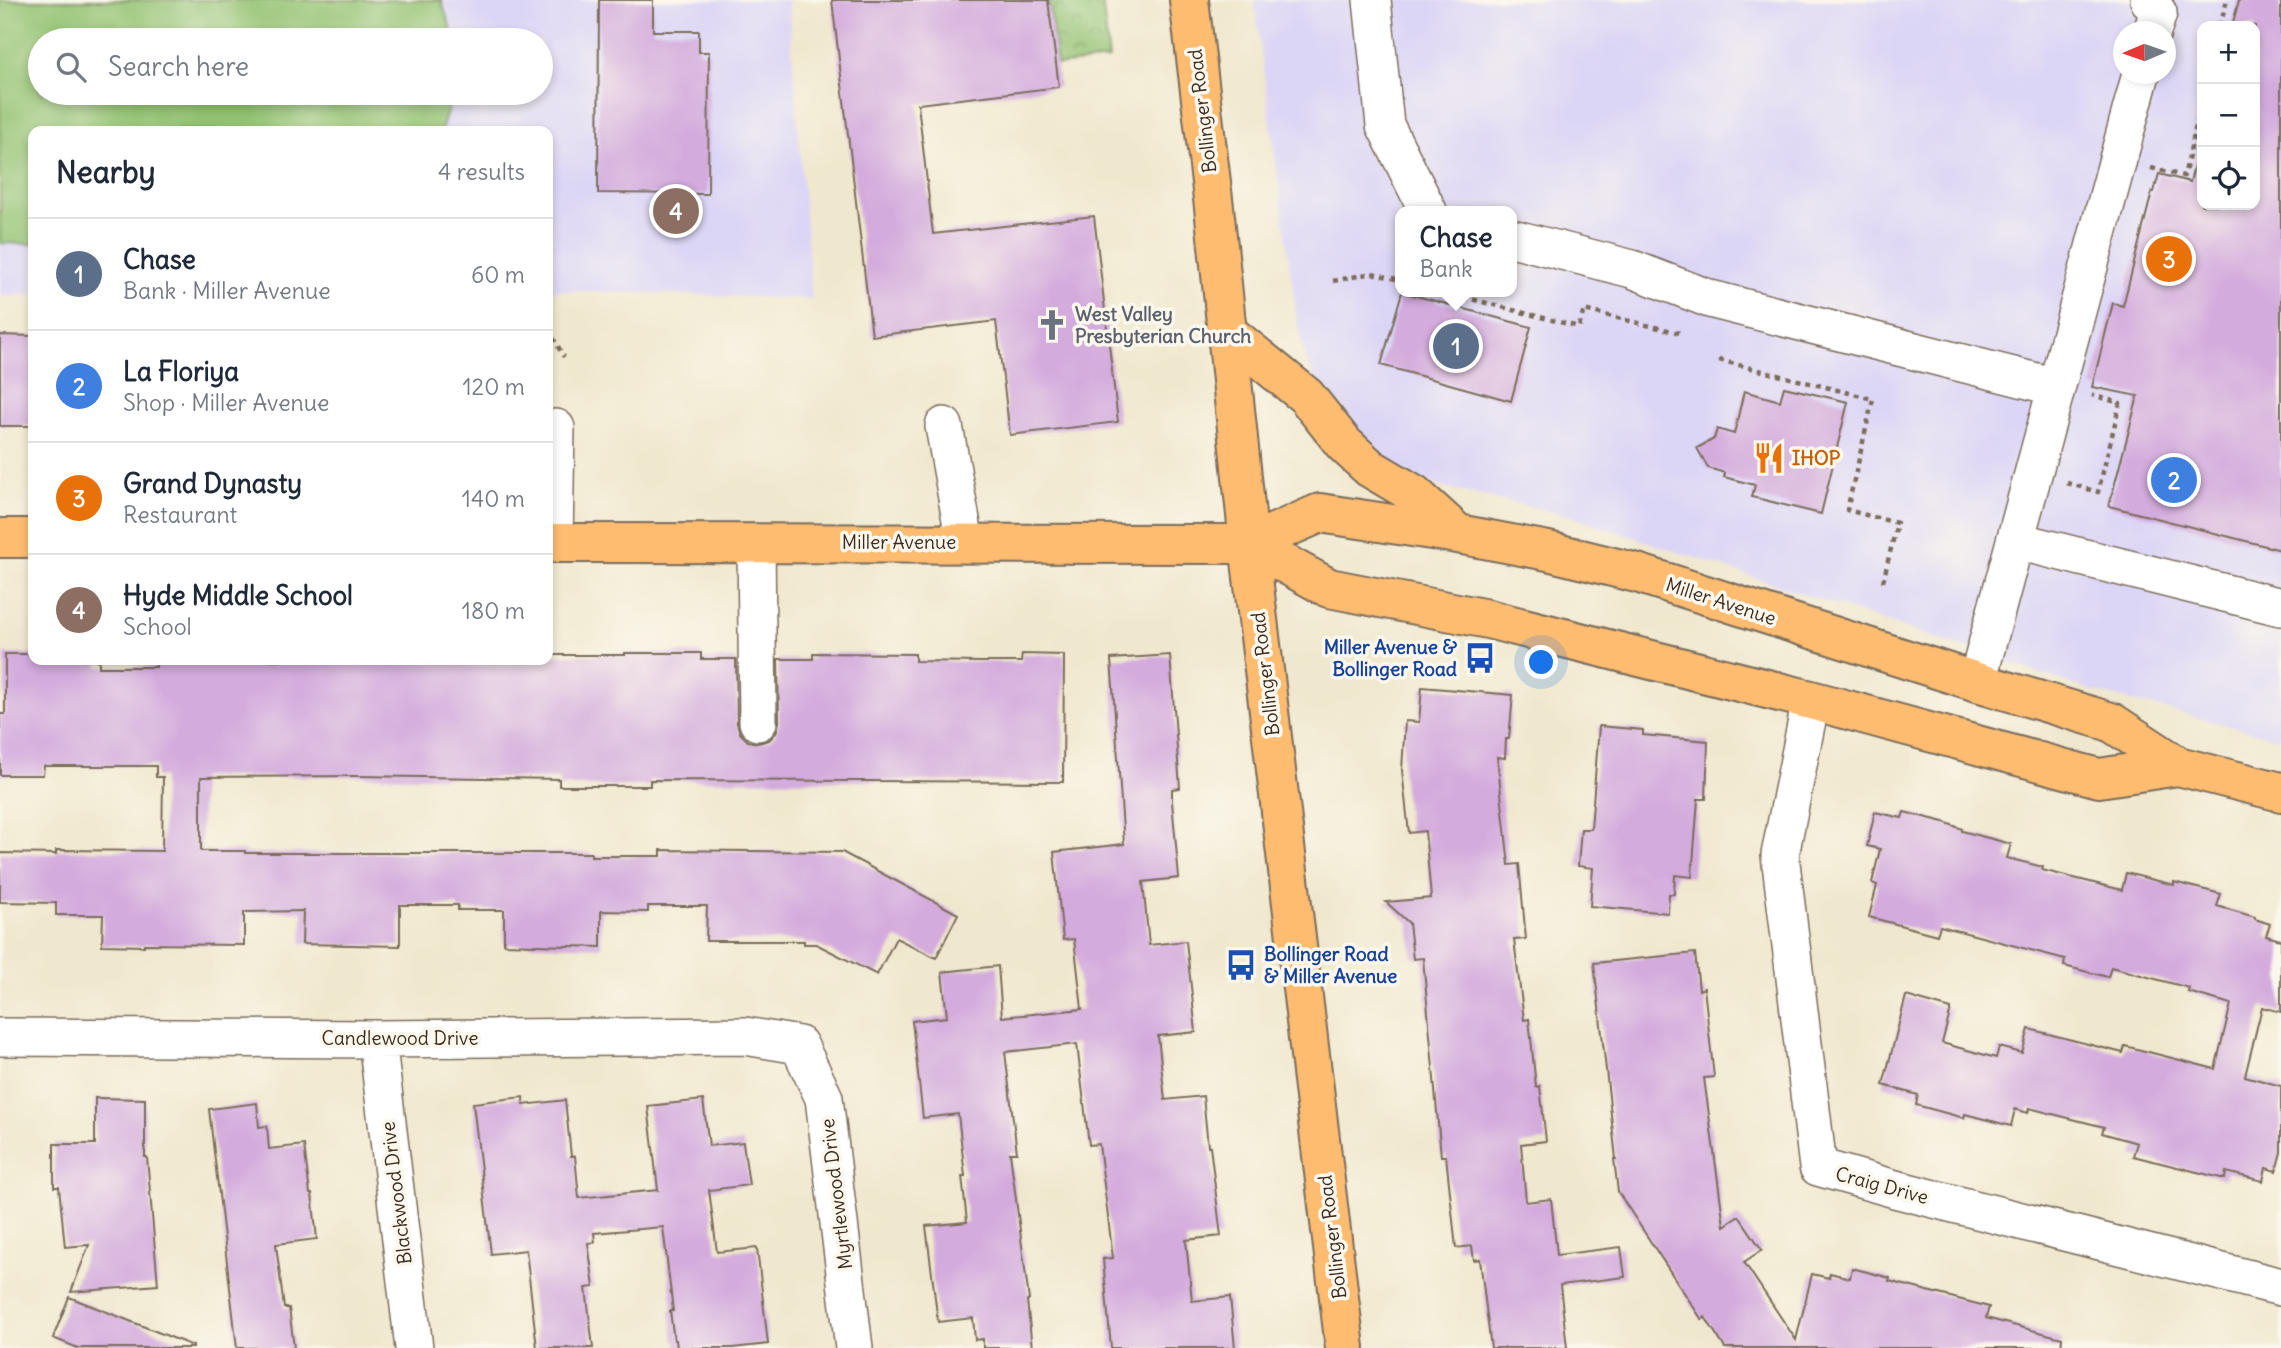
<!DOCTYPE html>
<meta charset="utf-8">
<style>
:root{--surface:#fff;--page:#f6f6f7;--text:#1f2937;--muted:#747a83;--line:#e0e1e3;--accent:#db2777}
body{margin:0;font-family:Delius,sans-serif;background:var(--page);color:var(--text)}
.controls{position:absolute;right:21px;top:21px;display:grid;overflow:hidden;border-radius:14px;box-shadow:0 4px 10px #0003}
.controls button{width:63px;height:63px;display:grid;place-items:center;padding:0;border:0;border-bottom:2px solid var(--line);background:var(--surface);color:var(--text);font:35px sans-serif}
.compass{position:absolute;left:2113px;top:21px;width:63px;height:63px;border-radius:50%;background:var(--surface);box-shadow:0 4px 10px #0003;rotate:268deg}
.you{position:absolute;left:1542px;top:663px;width:24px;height:24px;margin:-18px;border:5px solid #fff;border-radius:50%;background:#1a73e8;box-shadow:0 0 0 10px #1a73e833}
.badge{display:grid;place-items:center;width:46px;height:46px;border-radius:50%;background:var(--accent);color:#fff;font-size:23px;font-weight:700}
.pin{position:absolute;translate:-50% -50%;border:4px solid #fff;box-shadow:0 2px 7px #0006}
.popup{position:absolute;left:1395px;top:206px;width:122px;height:91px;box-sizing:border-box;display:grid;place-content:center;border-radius:14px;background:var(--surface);filter:drop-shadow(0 2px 5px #0005);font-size:23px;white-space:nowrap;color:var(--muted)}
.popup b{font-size:26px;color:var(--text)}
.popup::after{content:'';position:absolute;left:50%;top:100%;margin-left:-14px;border:14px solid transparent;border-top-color:var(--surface)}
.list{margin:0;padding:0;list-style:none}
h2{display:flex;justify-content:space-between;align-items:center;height:91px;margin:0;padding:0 28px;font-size:30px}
h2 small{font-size:23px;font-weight:400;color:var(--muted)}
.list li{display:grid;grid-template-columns:46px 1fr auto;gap:21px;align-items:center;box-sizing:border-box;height:112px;padding:0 28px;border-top:2px solid var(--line)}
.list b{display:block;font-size:26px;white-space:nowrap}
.list p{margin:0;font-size:23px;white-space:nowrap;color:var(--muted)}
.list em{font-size:23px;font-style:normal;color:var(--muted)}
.icon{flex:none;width:38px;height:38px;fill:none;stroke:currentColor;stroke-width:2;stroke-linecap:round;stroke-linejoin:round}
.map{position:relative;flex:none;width:2281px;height:1348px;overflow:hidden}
.search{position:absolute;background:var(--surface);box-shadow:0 4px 10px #0003;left:28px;top:28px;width:525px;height:77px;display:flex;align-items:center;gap:18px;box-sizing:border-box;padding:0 24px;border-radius:38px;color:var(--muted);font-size:26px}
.panel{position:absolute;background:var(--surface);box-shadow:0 4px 10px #0003;left:28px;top:126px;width:525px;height:539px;border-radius:14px}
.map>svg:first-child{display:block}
</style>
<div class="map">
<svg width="2281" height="1348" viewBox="0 0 2281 1348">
<defs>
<pattern id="park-crowns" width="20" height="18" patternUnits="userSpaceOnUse" patternTransform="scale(1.75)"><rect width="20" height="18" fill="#92c271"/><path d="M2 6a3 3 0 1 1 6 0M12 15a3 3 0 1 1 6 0" fill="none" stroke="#789e5c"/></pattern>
</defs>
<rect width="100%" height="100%" fill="#fbf7ec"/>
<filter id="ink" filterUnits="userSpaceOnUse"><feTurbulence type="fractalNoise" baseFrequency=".0143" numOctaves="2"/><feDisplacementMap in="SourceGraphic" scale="14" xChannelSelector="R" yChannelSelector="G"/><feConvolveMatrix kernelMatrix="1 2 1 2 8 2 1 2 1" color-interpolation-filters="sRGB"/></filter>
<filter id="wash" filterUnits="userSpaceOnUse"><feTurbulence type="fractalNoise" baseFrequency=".00686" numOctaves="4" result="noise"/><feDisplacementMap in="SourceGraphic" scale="28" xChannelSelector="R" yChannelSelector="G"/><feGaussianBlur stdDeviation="1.57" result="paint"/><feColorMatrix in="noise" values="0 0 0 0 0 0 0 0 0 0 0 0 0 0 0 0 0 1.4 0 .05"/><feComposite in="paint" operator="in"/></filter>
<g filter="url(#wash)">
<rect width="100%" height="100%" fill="#f0e8ce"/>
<path fill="#dcd6f6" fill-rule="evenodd" d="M0 0H788L812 299 548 290V131H33V295L0 296ZM40 40H541V93H40Z
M1254 0H2281V739L2096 692 1570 516 1437 486 1411 476 1375 454 1319 389 1305 357 1298 327ZM2202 26H2255V205H2202ZM2124 32H2166V74H2124ZM1400 211H1512V292H1400Z"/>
<path fill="#92c271" stroke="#667648" stroke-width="2" d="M0 0H441L453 35V40H40V93H452V95L441 131H33V244L0 243Z"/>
<path fill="url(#park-crowns)" stroke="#667648" stroke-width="2" d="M1049 0H1102L1109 59 1057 65Z"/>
<g id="blocks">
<path fill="#d3abdd" d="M599 0H653V31H699V52H709L708 194 598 193Z
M832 0H1048L1059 87 918 104 933 234 1094 216 1118 422 1010 435 996 321 872 336Z
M2239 0H2281V550L2109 506 2138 396 2092 387 2113 303 2123 306 2152 192H2154L2159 174 2190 182 2202 137V205H2255V26H2232Z
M1402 292 1531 327 1511 401 1381 365Z
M0 335 33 336V426H0Z
M1784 387 1848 402 1821 514 1752 497 1755 485 1724 477 1725 473 1708 468 1697 448 1714 439 1717 429 1734 434 1744 391 1780 401Z
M625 653H701V659H736L737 723 740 733 748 741 758 743 769 740 776 733 779 722 778 659H813V653L915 654V661L981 662H1021L1022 654 1064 655 1063 782 650 780V786H559V779L358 776 201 777V851H245V853H591V856H661V850L842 852 958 914 936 958 896 938 877 975 816 944H804V941H706L707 906H648V912L601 911V947L504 944V910H458V905H400V946L302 944 303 911 244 912V945L144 944V946L102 945 103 915H56V903L0 902V853L56 854V850L162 851 163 777H156V766H44L43 775H0V714H5V654H33V660H99V667H156V660H548V655H625Z
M1170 655 1180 788 1172 789V802L1179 878 1143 882 1149 945 1186 941 1196 1032 1158 1036 1165 1100 1203 1096 1208 1146H1210L1221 1236 1186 1240 1192 1301 1230 1297 1235 1348H1111L1103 1259 1113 1258 1099 1144 1089 1145 1077 1044 1005 1052 1017 1153H1010L1029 1300 1027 1301 1032 1348H983V1339L975 1340 973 1318 938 1322 926 1226 967 1222 962 1176H965L958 1114 923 1118 912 1021 947 1017 942 972 998 966 1002 1017 1082 1009 1074 939 1063 940 1054 852 1124 844 1111 659Z
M1422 687 1513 695 1509 739H1506L1505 758 1497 757 1509 865 1519 864 1526 939 1514 940 1524 1020 1529 1019 1536 1087 1540 1086 1546 1141 1521 1144 1526 1202 1551 1199 1557 1255 1621 1247 1625 1277 1560 1285 1567 1348H1491L1480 1259 1474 1260 1472 1246 1456 1248 1446 1156H1441L1423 958 1413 959 1409 923 1386 902 1431 898 1425 831 1409 833 1402 770 1405 721 1419 722Z
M1599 726 1643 730V735L1708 741 1706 799H1698L1692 877 1675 875 1674 894H1669L1668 913 1590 906 1593 868 1578 866 1581 829H1591Z
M1875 812 1902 818 1904 812 1944 822 1962 829V831L2011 844 2007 858 2043 867 2042 870 2122 890 2126 873 2174 885V882L2221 894 2217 906 2255 917V919L2270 924 2266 936 2281 940V1012L2262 1007 2245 1076 2281 1086V1152L2276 1171 2266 1168 2263 1181 2226 1172 2225 1179 2133 1156 2137 1143 2102 1133 2104 1127 2029 1108 2028 1113 2015 1109 2011 1126 1965 1114 1964 1118 1916 1105 1918 1095 1883 1085 1906 996 1951 1009 1942 1043 1996 1058 1999 1047 2022 1053 2029 1029 2123 1053 2125 1046 2215 1069 2231 1004 2188 992 2189 988 2111 967 2108 977 2064 966 2065 959 1940 926 1937 935 1869 917 1877 885 1872 883 1880 849 1867 846Z
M1695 953 1699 990 1704 988 1714 1077 1704 1078 1724 1226 1739 1216 1762 1250 1744 1262 1796 1340 1812 1274 1829 1278 1830 1273 1850 1278 1852 1268 1890 1278 1889 1281 1989 1307 1986 1318 2062 1338 2061 1348H1725L1705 1317 1702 1320 1618 1192 1614 1159H1616L1594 963Z
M523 1097 524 1105 565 1100 571 1156H575L579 1198 658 1190 648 1106 703 1100 709 1146 743 1142 749 1185 709 1190 717 1252 757 1248 768 1344 732 1348H677L676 1340H674L670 1311H673L663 1227 594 1233 595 1242 588 1243 594 1287 586 1288 593 1348H537L526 1250 491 1254 473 1103Z
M95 1098 145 1099V1157H147L158 1285 71 1292 89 1245 65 1247 59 1187H54V1144H95Z
M257 1103 259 1127 267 1126 269 1149 304 1145 310 1194H312L317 1239 276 1244 284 1308H289L294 1348H237L209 1109Z
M69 1297 193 1346V1348H78L53 1338Z"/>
</g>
</g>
<g filter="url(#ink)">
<use href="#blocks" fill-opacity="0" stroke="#7a6c5c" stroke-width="2"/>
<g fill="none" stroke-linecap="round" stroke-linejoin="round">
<defs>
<path id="minor" d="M1372 0 1385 125 1428 211
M2149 0 2158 13 2152 32
M1512 238 1632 269 1710 299 2056 387
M944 426 965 542
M2017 541 2281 607
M554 543 556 428
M756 543 758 722
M1977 682C2033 479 2087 276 2141 74
M1811 700 1780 855 1818 1167 1895 1189 2281 1287
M0 1037 377 1039 745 1036 799 1045 824 1098 854 1348
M377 1039 414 1348"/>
<path id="major" d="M1189 0 1214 207 1249 544 1345 1348
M1227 332 1306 396 1344 444 1370 468 1414 494 1458 534
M0 538H33
M548 543 1249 544 1320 513 1458 534 1548 551 1637 573 1977 682 2111 722 2178 766 2281 792
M1249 544 1329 588 1488 619 1811 700 2099 778 2178 766"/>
</defs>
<use href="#minor" stroke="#7a6c5c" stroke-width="40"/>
<use href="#major" stroke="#7a6c5c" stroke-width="42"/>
<path stroke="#7a6c5c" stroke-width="4.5" stroke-dasharray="5 5" stroke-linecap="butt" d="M2220 26 2227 0
M2151 168 2184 176 2202 101
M1333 281 1372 273 1400 280
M1444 292 1579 327 1584 310 1680 333
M548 329 564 357
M1719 360 1873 399 1847 510 1897 523 1883 582
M2067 483 2098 492 2120 403 2092 395"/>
<use href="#minor" stroke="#fff" stroke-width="37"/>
<use href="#major" stroke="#fdbc70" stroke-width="38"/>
</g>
</g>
<defs>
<symbol id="church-bare" viewBox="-9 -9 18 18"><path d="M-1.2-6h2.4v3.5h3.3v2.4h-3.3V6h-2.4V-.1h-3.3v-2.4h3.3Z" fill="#6b7280" stroke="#fbf7ec" stroke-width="2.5" paint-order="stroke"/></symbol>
<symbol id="restaurant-bare" viewBox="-9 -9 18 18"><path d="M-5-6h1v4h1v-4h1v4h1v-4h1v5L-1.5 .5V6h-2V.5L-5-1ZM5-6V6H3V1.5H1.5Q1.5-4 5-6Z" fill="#e8710a" stroke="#fbf7ec" stroke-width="2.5" paint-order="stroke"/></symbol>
<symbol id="bus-bare" viewBox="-9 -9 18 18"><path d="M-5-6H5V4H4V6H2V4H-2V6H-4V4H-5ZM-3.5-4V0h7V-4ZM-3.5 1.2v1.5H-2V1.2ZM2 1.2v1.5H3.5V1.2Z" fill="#1a4fb4" stroke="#fbf7ec" stroke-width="2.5" paint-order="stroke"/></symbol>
</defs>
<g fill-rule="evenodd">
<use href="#church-bare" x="1030" y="303" width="44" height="44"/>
<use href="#restaurant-bare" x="1747" y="436" width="44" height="44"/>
<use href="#bus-bare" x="1458" y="636" width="44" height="44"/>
<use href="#bus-bare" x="1219" y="943" width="44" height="44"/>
</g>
<g text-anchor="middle" stroke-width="7" stroke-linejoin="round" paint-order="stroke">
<g font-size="19" fill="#3b2a1e" stroke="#fbf7ec">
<text transform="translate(1202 111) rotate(-97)" y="7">Bollinger Road</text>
<text x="899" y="549">Miller Avenue</text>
<text transform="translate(1721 601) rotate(18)" y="7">Miller Avenue</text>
<text transform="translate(1265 674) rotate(-97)" y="7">Bollinger Road</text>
<text x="400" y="1045">Candlewood Drive</text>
<text transform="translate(1882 1185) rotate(15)" y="7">Craig Drive</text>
<text transform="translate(396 1193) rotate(-97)" y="7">Blackwood Drive</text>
<text transform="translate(836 1194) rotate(-97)" y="7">Myrtlewood Drive</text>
<text transform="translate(1332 1237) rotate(-97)" y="7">Bollinger Road</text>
</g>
<g font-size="19" font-weight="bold" fill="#5b616d" stroke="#fbf7ec" text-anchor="start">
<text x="1075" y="321">West Valley<tspan x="1075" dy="22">Presbyterian Church</tspan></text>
</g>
<g font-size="19" font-weight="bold" fill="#c56008" stroke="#fbf7ec" text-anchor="start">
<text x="1792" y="465">IHOP</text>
</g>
<g font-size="19" font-weight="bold" fill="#164399" stroke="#fbf7ec" text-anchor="end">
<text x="1457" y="654">Miller Avenue &amp;<tspan x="1457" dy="22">Bollinger Road</tspan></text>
<text x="1264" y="961" text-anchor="start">Bollinger Road<tspan x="1264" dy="22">&amp; Miller Avenue</tspan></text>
</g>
</g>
</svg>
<div class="controls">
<button>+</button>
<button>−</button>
<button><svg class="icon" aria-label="locate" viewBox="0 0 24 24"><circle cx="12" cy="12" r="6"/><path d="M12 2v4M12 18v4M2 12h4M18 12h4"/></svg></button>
</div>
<svg class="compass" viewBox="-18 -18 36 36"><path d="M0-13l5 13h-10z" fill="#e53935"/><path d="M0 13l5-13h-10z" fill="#747a83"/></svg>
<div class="you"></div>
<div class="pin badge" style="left:1456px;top:346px;background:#5c6f8a">1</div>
<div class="popup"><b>Chase</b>Bank</div>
<div class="pin badge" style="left:2174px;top:480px;background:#3f7fe0">2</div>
<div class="pin badge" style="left:2169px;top:259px;background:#e8710a">3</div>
<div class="pin badge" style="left:676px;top:211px;background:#8d6e63">4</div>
<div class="search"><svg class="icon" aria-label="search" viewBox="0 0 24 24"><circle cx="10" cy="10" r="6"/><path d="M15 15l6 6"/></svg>Search here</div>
<section class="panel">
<h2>Nearby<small>4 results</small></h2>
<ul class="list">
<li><span class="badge" style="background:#5c6f8a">1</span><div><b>Chase</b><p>Bank · Miller Avenue</p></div><em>60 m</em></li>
<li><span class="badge" style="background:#3f7fe0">2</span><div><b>La Floriya</b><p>Shop · Miller Avenue</p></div><em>120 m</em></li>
<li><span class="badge" style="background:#e8710a">3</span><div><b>Grand Dynasty</b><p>Restaurant</p></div><em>140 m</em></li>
<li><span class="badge" style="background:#8d6e63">4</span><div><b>Hyde Middle School</b><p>School</p></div><em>180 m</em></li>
</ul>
</section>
</div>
